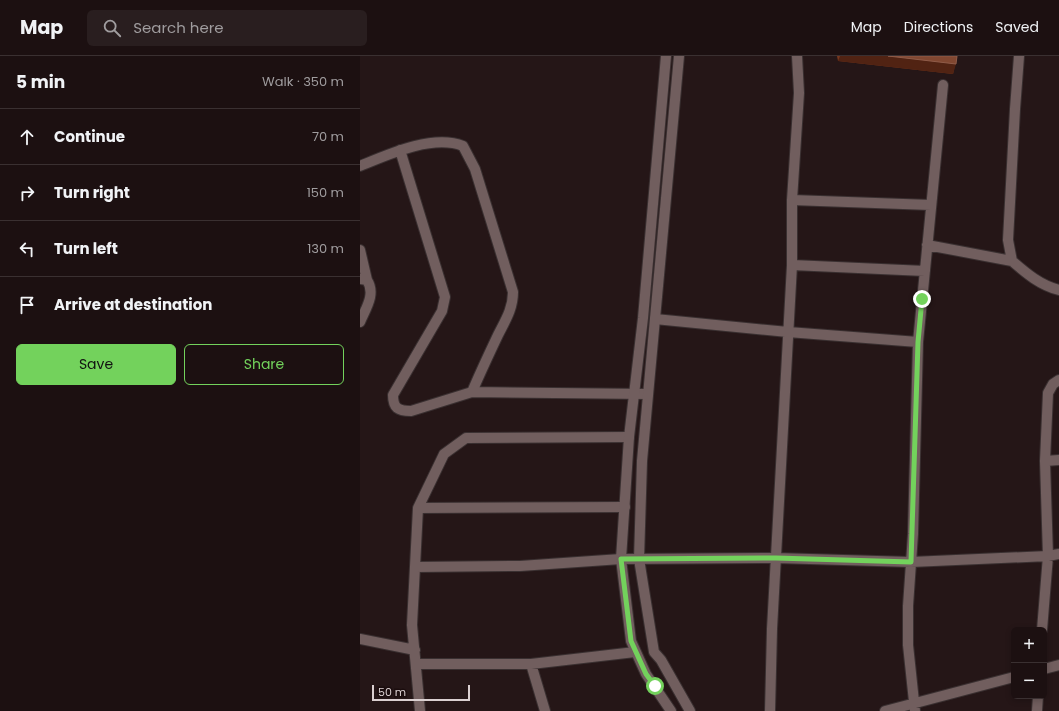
<!DOCTYPE html>
<meta charset="utf-8">
<style>
:root{--surface:#1c1011;--page:#291e1f;--text:#f1f3f6;--muted:#a09d9f;--line:#3a3031;--accent:#73d25c}
body{margin:0;font-family:Poppins,sans-serif;background:var(--page);color:var(--text)}
.controls{position:absolute;right:12px;bottom:12px;display:grid;overflow:hidden;border-radius:6px;box-shadow:0 2px 6px #0003}
.controls button{width:36px;height:36px;display:grid;place-items:center;padding:0;border:0;border-bottom:1px solid var(--line);background:var(--surface);color:var(--text);font:20px sans-serif}
.scale{position:absolute;left:12px;bottom:10px;width:98px;box-sizing:border-box;padding-left:4px;border:2px solid #dbd0d1;border-top:0;font-size:11px;line-height:14px;white-space:nowrap;color:#dbd0d1;-webkit-text-stroke:3px #1b0d0e;paint-order:stroke}
.stop{position:absolute;width:12px;height:12px;margin:-9px;border:3px solid #73d25c;border-radius:50%;background:#fff}
.stop.end{background:#73d25c;border-color:#fff;box-shadow:0 1px 4px #0008}
.list{margin:0;padding:0;list-style:none}
h2{display:flex;justify-content:space-between;align-items:center;height:52px;margin:0;padding:0 16px;font-size:17px}
h2 small{font-size:13px;font-weight:400;color:var(--muted)}
.list li{display:grid;grid-template-columns:26px 1fr auto;gap:12px;align-items:center;box-sizing:border-box;height:56px;padding:0 16px;border-top:1px solid var(--line)}
.list b{display:block;font-size:15px;white-space:nowrap}
.list em{font-size:13px;font-style:normal;color:var(--muted)}
.actions{display:flex;gap:8px;padding:12px 16px}
.actions a{flex:1;padding:9px 0;border:1px solid var(--accent);border-radius:6px;text-align:center;font-size:14px;color:var(--accent)}
.actions .main{background:var(--accent);color:#111}
.icon{flex:none;width:22px;height:22px;fill:none;stroke:currentColor;stroke-width:2;stroke-linecap:round;stroke-linejoin:round}
.map{position:relative;flex:none;width:699px;height:655px;overflow:hidden}
header{display:flex;align-items:center;gap:24px;box-sizing:border-box;height:56px;padding:0 20px;background:var(--surface);border-bottom:1px solid var(--line)}
header strong{font-size:19px}
nav{display:flex;gap:22px;margin-inline-start:auto;font-size:14px}
.search{width:280px;height:36px;background:var(--page);display:flex;align-items:center;gap:10px;box-sizing:border-box;padding:0 14px;border-radius:6px;color:var(--muted);font-size:15px}
main{display:flex}
aside{flex:1;background:var(--surface)}
.map>svg:first-child{display:block}
</style>
<header>
<strong>Map</strong>
<div class="search"><svg class="icon" aria-label="search" viewBox="0 0 24 24"><circle cx="10" cy="10" r="6"/><path d="M15 15l6 6"/></svg>Search here</div>
<nav><a>Map</a><a>Directions</a><a>Saved</a></nav>
</header>
<main>
<aside>
<h2>5 min<small>Walk · 350 m</small></h2>
<ul class="list">
<li><svg class="icon" aria-label="ahead" viewBox="0 0 24 24"><path d="M12 20V5M6 11l6-6 6 6"/></svg><div><b>Continue</b></div><em>70 m</em></li>
<li><svg class="icon" aria-label="right" viewBox="0 0 24 24"><path d="M7 20v-9h11M14 6l5 5-5 5"/></svg><div><b>Turn right</b></div><em>150 m</em></li>
<li><svg class="icon" aria-label="left" viewBox="0 0 24 24"><path d="M17 20v-9H6M10 6l-5 5 5 5"/></svg><div><b>Turn left</b></div><em>130 m</em></li>
<li><svg class="icon" aria-label="arrive" viewBox="0 0 24 24"><path d="M6 21V4h12l-3 4 3 4H6"/></svg><div><b>Arrive at destination</b></div></li>
</ul>
<div class="actions"><a class="main">Save</a><a>Share</a></div>
</aside>
<div class="map">
<svg width="699" height="655" viewBox="0 0 699 655">
<rect width="100%" height="100%" fill="#251617"/>
<g fill="none" stroke-linecap="round" stroke-linejoin="round">
<defs>
<path id="minor" d="M659 0 655 53 648 184 652 205C667 218 680 229 699 234
M40 94 85 241 82 255 33 339C33 352 38 355 51 355L112 336 288 338
M0 110C29 98 73 78 103 90L115 113 153 236C153 253 145 265 138 279 129 298 120 317 112 336
M432 144 571 149
M567 189 652 205
M0 194 7 224
M432 209 565 215
M0 223 7 224C16 238 6 252 0 266
M295 263 428 276 558 286
M685 405 699 404
M58 452 265 451
M55 511 160 510 261 503 416 502 551 506 688 500 699 498
M682 574 688 500 685 405 688 337 693 328 699 324
M0 583 55 594
M56 608H171L275 596
M171 608 185 655
M684 613 699 609
M60 655 52 569 58 452 84 398 106 382 269 381
M410 655 412 573 432 209V144L439 37 437 0
M525 655 654 621
M555 655 548 589V550L553 478 558 286 583 29
M677 655 678 640"/>
<path id="tertiary" d="M306 0 283 262 269 381 261 503 271 585 286 618 311 655
M319 0 282 405 279 503 294 596 301 604 330 655"/>
</defs>
<use href="#minor" stroke="#3a3031" stroke-width="12"/>
<use href="#tertiary" stroke="#3a3031" stroke-width="12"/>
<use href="#minor" stroke="#715e5e" stroke-width="10"/>
<use href="#tertiary" stroke="#715e5e" stroke-width="10"/>
</g>
<path fill="#77371e" d="M477 0H597L593 18 478 5Z"/>
<path fill="#512313" d="M480 0H528L596 8 593 18 478 5Z"/>
<path fill="#814731" stroke="#8f5c4a" d="M528 0H597L596 8Z"/>
<g fill="none" stroke-linecap="round" stroke-linejoin="round">
<path stroke="#73d25c" stroke-width="5" d="M295 630 286 618 271 585 261 503 416 502 551 506 558 286 562 243"/>
</g>
</svg>
<div class="controls">
<button>+</button>
<button>−</button>
</div>
<div class="scale">50 m</div>
<div class="stop" style="left:295px;top:630px"></div>
<div class="stop end" style="left:562px;top:243px"></div>
</div>
</main>
